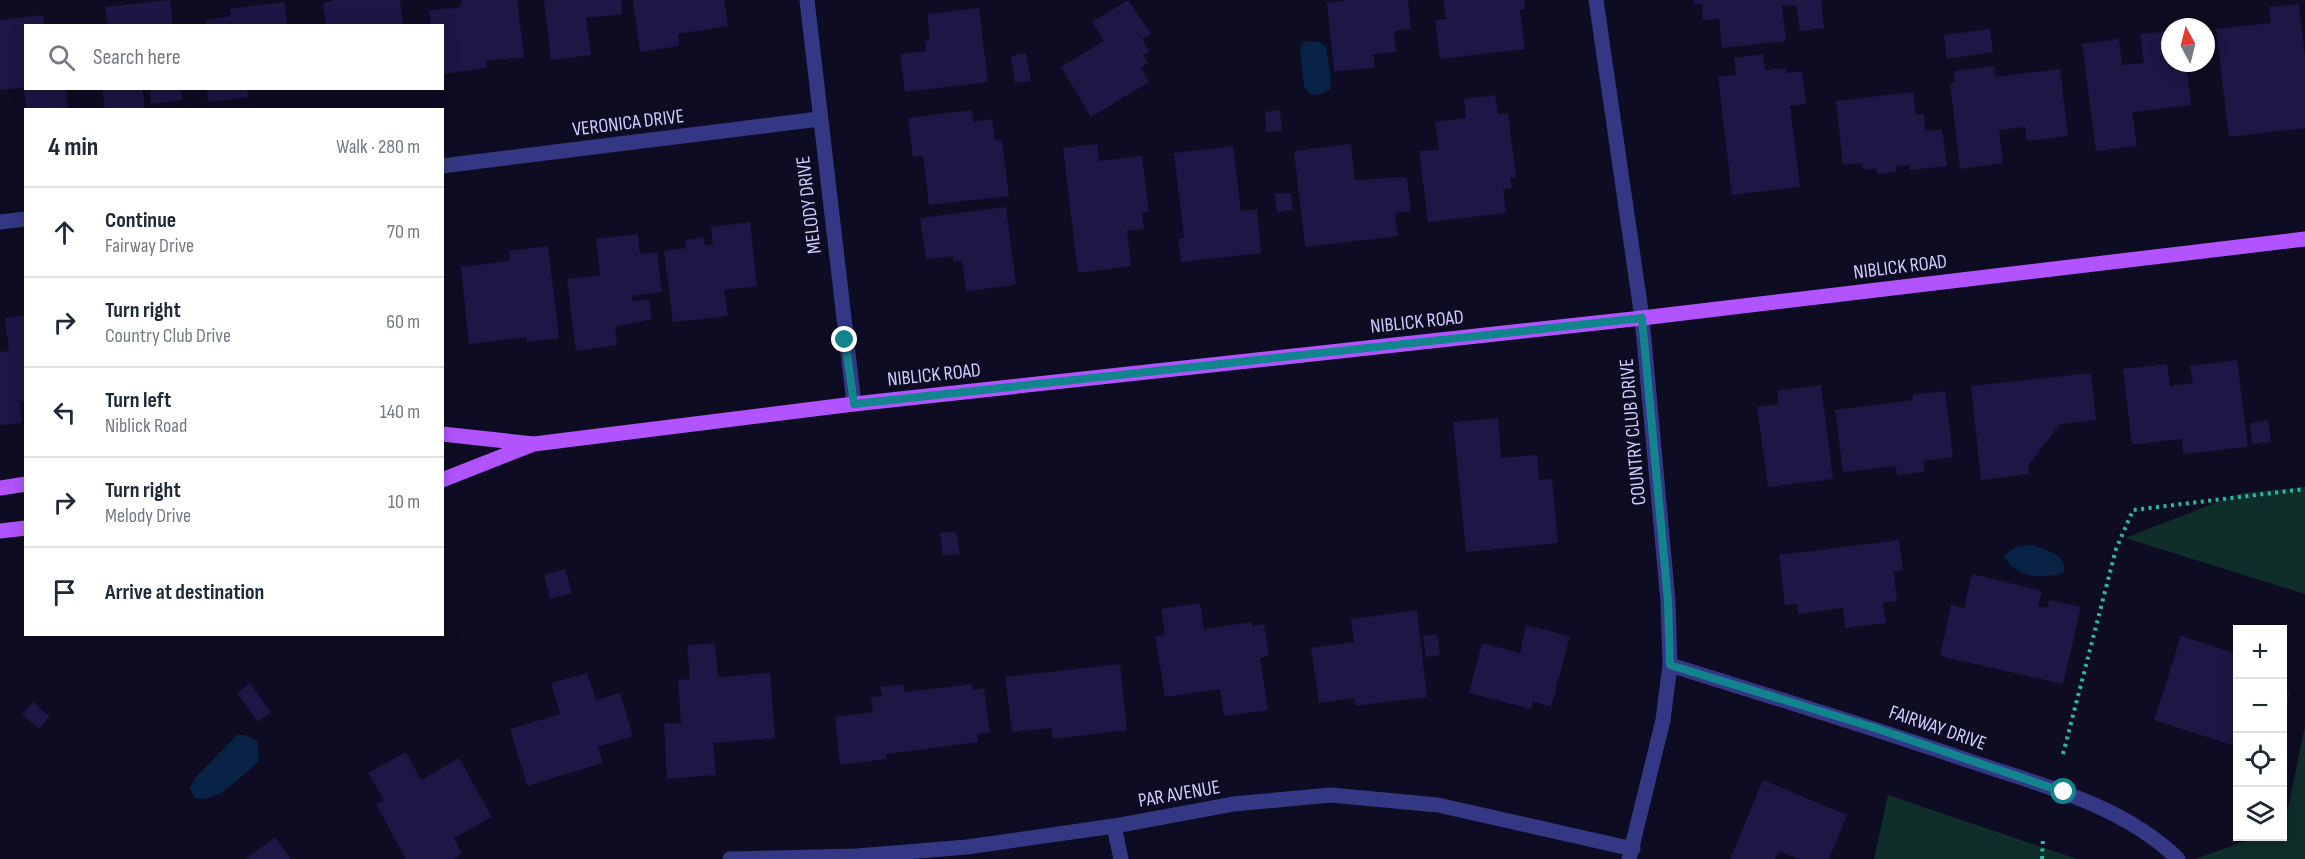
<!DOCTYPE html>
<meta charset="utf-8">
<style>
:root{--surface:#fff;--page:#f6f6f7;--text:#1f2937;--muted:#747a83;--line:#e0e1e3}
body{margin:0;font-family:"Sofia Sans Condensed",sans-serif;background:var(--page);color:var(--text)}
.controls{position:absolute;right:18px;bottom:18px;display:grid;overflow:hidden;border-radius:0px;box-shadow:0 3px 15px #0003}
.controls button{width:54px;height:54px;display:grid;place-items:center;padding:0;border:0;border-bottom:2px solid var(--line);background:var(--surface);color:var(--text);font:30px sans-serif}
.compass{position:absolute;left:2161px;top:18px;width:54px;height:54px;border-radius:50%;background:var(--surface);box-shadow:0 3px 15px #0003;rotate:353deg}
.stop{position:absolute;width:18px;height:18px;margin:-14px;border:4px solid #11848e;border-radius:50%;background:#fff}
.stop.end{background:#11848e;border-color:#fff;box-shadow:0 2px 6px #0008}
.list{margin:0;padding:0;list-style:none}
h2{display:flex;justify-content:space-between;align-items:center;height:78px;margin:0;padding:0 24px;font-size:26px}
h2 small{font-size:20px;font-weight:400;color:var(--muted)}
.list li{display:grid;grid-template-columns:39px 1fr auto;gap:18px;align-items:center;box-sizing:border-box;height:90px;padding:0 24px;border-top:2px solid var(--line)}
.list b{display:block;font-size:22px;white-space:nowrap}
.list p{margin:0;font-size:20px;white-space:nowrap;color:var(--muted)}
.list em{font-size:20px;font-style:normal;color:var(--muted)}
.icon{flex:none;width:33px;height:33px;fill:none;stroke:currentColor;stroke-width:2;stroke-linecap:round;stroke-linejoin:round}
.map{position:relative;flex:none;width:2305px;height:859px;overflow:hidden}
.search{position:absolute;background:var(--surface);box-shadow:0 3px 15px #0003;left:24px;top:24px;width:420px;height:66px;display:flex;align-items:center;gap:15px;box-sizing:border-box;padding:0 21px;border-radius:0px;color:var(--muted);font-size:22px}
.panel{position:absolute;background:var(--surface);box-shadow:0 3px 15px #0003;left:24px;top:108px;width:420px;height:528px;border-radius:0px}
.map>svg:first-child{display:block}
</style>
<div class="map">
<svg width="2305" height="859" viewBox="0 0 2305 859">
<rect width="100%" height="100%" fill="#0e0c22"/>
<path fill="#0f2d29" d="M2305 487V594L2125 538 2241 493Z
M2305 726V859H2195L2257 837 2282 836Z
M1888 795 2077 859H1874Z"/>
<path fill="#082345" d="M1305 41 1319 42 1326 47 1331 80 1330 89 1322 94 1311 95 1304 86 1300 48Z
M2031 545C2046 550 2067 554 2064 573 2040 579 2017 579 2004 556L2016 547Z
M237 735H246L257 741 259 761C243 774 217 805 195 798L190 788 195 778Z"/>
<path fill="#1c1744" d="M170 0 173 26H108L105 7Z
M334 0H400L403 26H326L323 3Z
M461 0H517L524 57 486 61 487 68 442 74V26H431L429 11 461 7Z
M544 0H621L622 14 586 18 591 55 551 60Z
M633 0H724L728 26 678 34 679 46 640 52Z
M1128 0 1151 34 1142 39 1150 52 1143 55 1148 63 1141 68 1149 82 1091 117 1061 67 1104 41 1092 22Z
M1348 0H1408L1411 29 1394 31 1396 52 1373 54 1375 68 1334 71 1327 3Z
M1443 0H1524L1525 9 1520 10 1525 49 1440 59 1435 20 1446 19Z
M1694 0H1821L1824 28 1800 31 1796 5 1782 6 1786 41 1722 48 1719 19 1703 20 1702 4 1694 5Z
M285 2 287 26H207L206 20 231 16 230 9Z
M2299 4 2305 57V128L2229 137 2216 29 2271 23 2269 7Z
M979 8 988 82 905 92 900 54 926 51 925 41 930 40 927 14Z
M43 15 44 26H26V87L0 90V20Z
M1990 29 1993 52 1947 59 1944 35Z
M2170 31V63H2186L2191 105 2132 112 2137 146 2096 151 2082 44 2119 39 2122 65 2144 63 2140 34Z
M1026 53 1031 81 1015 83 1011 56Z
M1763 54 1765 70 1786 68V73L1802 71 1806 104 1790 106 1800 187 1732 195 1718 77 1736 75 1734 58Z
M1994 66 1996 77 2060 69 2068 136 2027 141 2025 127 1999 130 2003 163 1960 169 1950 83 1955 82 1954 71Z
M24 88H66L68 110H26Z
M102 88H142L145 109 105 110Z
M150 88H181L182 100 151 104Z
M207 88H247L248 97 208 102Z
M1913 92 1916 115 1924 114 1925 131 1942 129 1947 166 1910 170 1909 165 1896 166V172L1877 174 1876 168 1863 170 1862 163 1843 165 1836 101Z
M1495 95 1498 114 1508 113 1516 177 1510 178 1512 188 1503 189 1506 213 1428 222 1419 151 1439 150 1435 122 1466 118 1464 99Z
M972 110 974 122 992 119 995 141 1002 140 1009 196 929 205 923 156 913 157 908 118Z
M1280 110 1282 131 1266 132 1265 112Z
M1097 144 1099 161 1142 156 1149 212 1142 213 1144 229 1127 231 1131 266 1078 273 1063 148Z
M1351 144 1355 180 1407 177 1411 211 1395 213 1398 236 1305 247 1294 151Z
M1233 146 1241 211 1257 209 1261 253 1181 262 1178 239 1184 238 1174 153Z
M1291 193 1293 210 1277 212 1274 194Z
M1006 207 1016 285 966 291 962 261 953 262V256L926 259 920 218Z
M750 222 757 286 724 290 728 316 673 322 664 251 686 248 685 240 704 237 705 245 713 244 711 227Z
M638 234 640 254 657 252 662 292 632 296 633 301 649 299 652 319 615 327 617 345 576 351 567 279 600 275 596 239Z
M548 246 559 338 527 342V337L469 344 461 267 510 261 509 251Z
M26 315V401H20L22 423 0 425V352L9 351 5 318Z
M2237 360 2248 447 2183 454 2182 439 2132 445 2123 369 2167 364 2170 386 2193 383 2190 366Z
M2091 373 2096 420 2060 424 2028 466 2029 474 1981 480 1971 386Z
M1821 385 1833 479 1768 487 1757 407 1779 404 1777 391Z
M1945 391 1953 457 1923 461 1925 472 1897 475 1896 466 1843 472 1835 410 1913 400 1912 395Z
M1498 418 1501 458 1537 455 1539 480 1552 479 1558 543 1466 552 1453 422Z
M2268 420 2271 442 2252 444 2250 423Z
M956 531 960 554 943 556 940 533Z
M1899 540 1903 570 1894 571 1897 601 1883 603 1886 623 1845 628 1843 608 1798 614 1797 604 1785 605 1779 555Z
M565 569 572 593 550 599 544 575Z
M1972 574 2042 591 2038 606 2047 608 2049 600 2081 607 2063 684 1940 656 1951 605 1964 608Z
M1200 603 1204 629 1252 622 1253 626 1264 624 1269 656 1260 658 1268 710 1224 716 1220 689 1165 697 1155 636 1165 635 1161 609Z
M1417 610 1427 697 1355 706 1354 698 1319 703 1311 648 1354 642 1351 619Z
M1526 625 1570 636 1551 707 1533 701 1531 709 1469 693 1482 643 1520 653Z
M1437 634 1440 655 1426 657 1423 636Z
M2181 636 2238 654V747L2154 720Z
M715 643 718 677 770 673 775 738 713 743 716 775 667 779 664 724 681 723 678 680 690 679 687 645Z
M1120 664 1127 730 1053 739 1051 728 1012 732 1005 677Z
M587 673 596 700 620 693 633 736 598 747 603 763 527 786 510 729 560 714 551 683Z
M250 683 271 712 258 722 237 693Z
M904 684V692L972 684 973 690 984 688 990 733 977 734 978 742 886 754V759L840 765 835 717 873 712 871 697 882 696 880 687Z
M2282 691 2290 694 2283 717H2282Z
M33 702 50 717 39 729 22 714Z
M406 752 421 780 459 758 492 817 454 838 462 854 453 859H406L376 804 384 800 368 773Z
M1763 780 1847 815 1829 859H1798L1779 851 1775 859H1730Z
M275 837 291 859H246Z"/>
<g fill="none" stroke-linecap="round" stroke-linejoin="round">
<path stroke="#26baa5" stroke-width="4" stroke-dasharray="3 4.5" stroke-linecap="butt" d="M2063 754 2116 549 2133 510 2305 489
M2042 859 2043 837"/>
<path stroke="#343884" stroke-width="15" d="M807 0 854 404
M1596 0 1642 318 1668 601 1670 665 1663 720 1629 859
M442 166 819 119
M0 222 26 219
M1670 665C1770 696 1870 727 1970 761 2041 785 2123 805 2178 859
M1114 826 1121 859
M730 859 857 856 967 847 1114 826 1233 804 1331 795 1438 805 1633 849"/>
<path stroke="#b154ff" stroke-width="15" d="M442 434 534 444 854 404 1642 318 2305 239
M442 480 531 445
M0 488 26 484
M0 531 26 528"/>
</g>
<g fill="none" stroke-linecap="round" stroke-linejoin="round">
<path stroke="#11848e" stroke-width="8" d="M845 340 854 404 1642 318 1668 601 1670 665 1875 728 2064 792"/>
</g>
<g text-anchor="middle" stroke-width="6" stroke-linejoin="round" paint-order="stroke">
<g font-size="20" fill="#cfcdff" stroke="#0e0c22">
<text transform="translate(628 122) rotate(-7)" y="7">VERONICA DRIVE</text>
<text transform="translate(808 205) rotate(-97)" y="7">MELODY DRIVE</text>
<text transform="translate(1900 266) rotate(-7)" y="7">NIBLICK ROAD</text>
<text transform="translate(1417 321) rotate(-6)" y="7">NIBLICK ROAD</text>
<text transform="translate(934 374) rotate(-6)" y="7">NIBLICK ROAD</text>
<text transform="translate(1632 432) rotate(-95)" y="7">COUNTRY CLUB DRIVE</text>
<text transform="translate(1938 727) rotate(19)" y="7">FAIRWAY DRIVE</text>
<text transform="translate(1179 793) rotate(-10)" y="7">PAR AVENUE</text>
</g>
</g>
</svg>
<div class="controls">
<button>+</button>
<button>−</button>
<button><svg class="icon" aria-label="locate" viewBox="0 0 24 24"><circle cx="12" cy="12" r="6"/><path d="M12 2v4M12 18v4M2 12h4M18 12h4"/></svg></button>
<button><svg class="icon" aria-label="layers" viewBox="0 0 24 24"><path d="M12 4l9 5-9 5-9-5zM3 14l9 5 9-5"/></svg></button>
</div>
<svg class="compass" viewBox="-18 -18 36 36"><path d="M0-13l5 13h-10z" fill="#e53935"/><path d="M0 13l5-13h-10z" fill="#747a83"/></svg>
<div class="stop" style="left:2064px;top:792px"></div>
<div class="stop end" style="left:845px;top:340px"></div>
<div class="search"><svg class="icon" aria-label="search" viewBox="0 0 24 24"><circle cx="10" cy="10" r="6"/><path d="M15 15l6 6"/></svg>Search here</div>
<section class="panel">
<h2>4 min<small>Walk · 280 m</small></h2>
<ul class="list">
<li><svg class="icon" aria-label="ahead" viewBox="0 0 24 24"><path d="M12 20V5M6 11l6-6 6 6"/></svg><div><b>Continue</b><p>Fairway Drive</p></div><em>70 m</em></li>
<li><svg class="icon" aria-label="right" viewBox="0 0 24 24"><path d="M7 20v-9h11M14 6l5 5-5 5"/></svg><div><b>Turn right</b><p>Country Club Drive</p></div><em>60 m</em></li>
<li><svg class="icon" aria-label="left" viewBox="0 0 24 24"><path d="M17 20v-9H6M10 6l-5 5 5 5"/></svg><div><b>Turn left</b><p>Niblick Road</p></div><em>140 m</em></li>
<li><svg class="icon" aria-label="right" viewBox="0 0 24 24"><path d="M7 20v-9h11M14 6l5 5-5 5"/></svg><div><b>Turn right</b><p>Melody Drive</p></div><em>10 m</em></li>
<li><svg class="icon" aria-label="arrive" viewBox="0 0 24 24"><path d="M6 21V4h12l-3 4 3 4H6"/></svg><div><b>Arrive at destination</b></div></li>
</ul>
</section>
</div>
